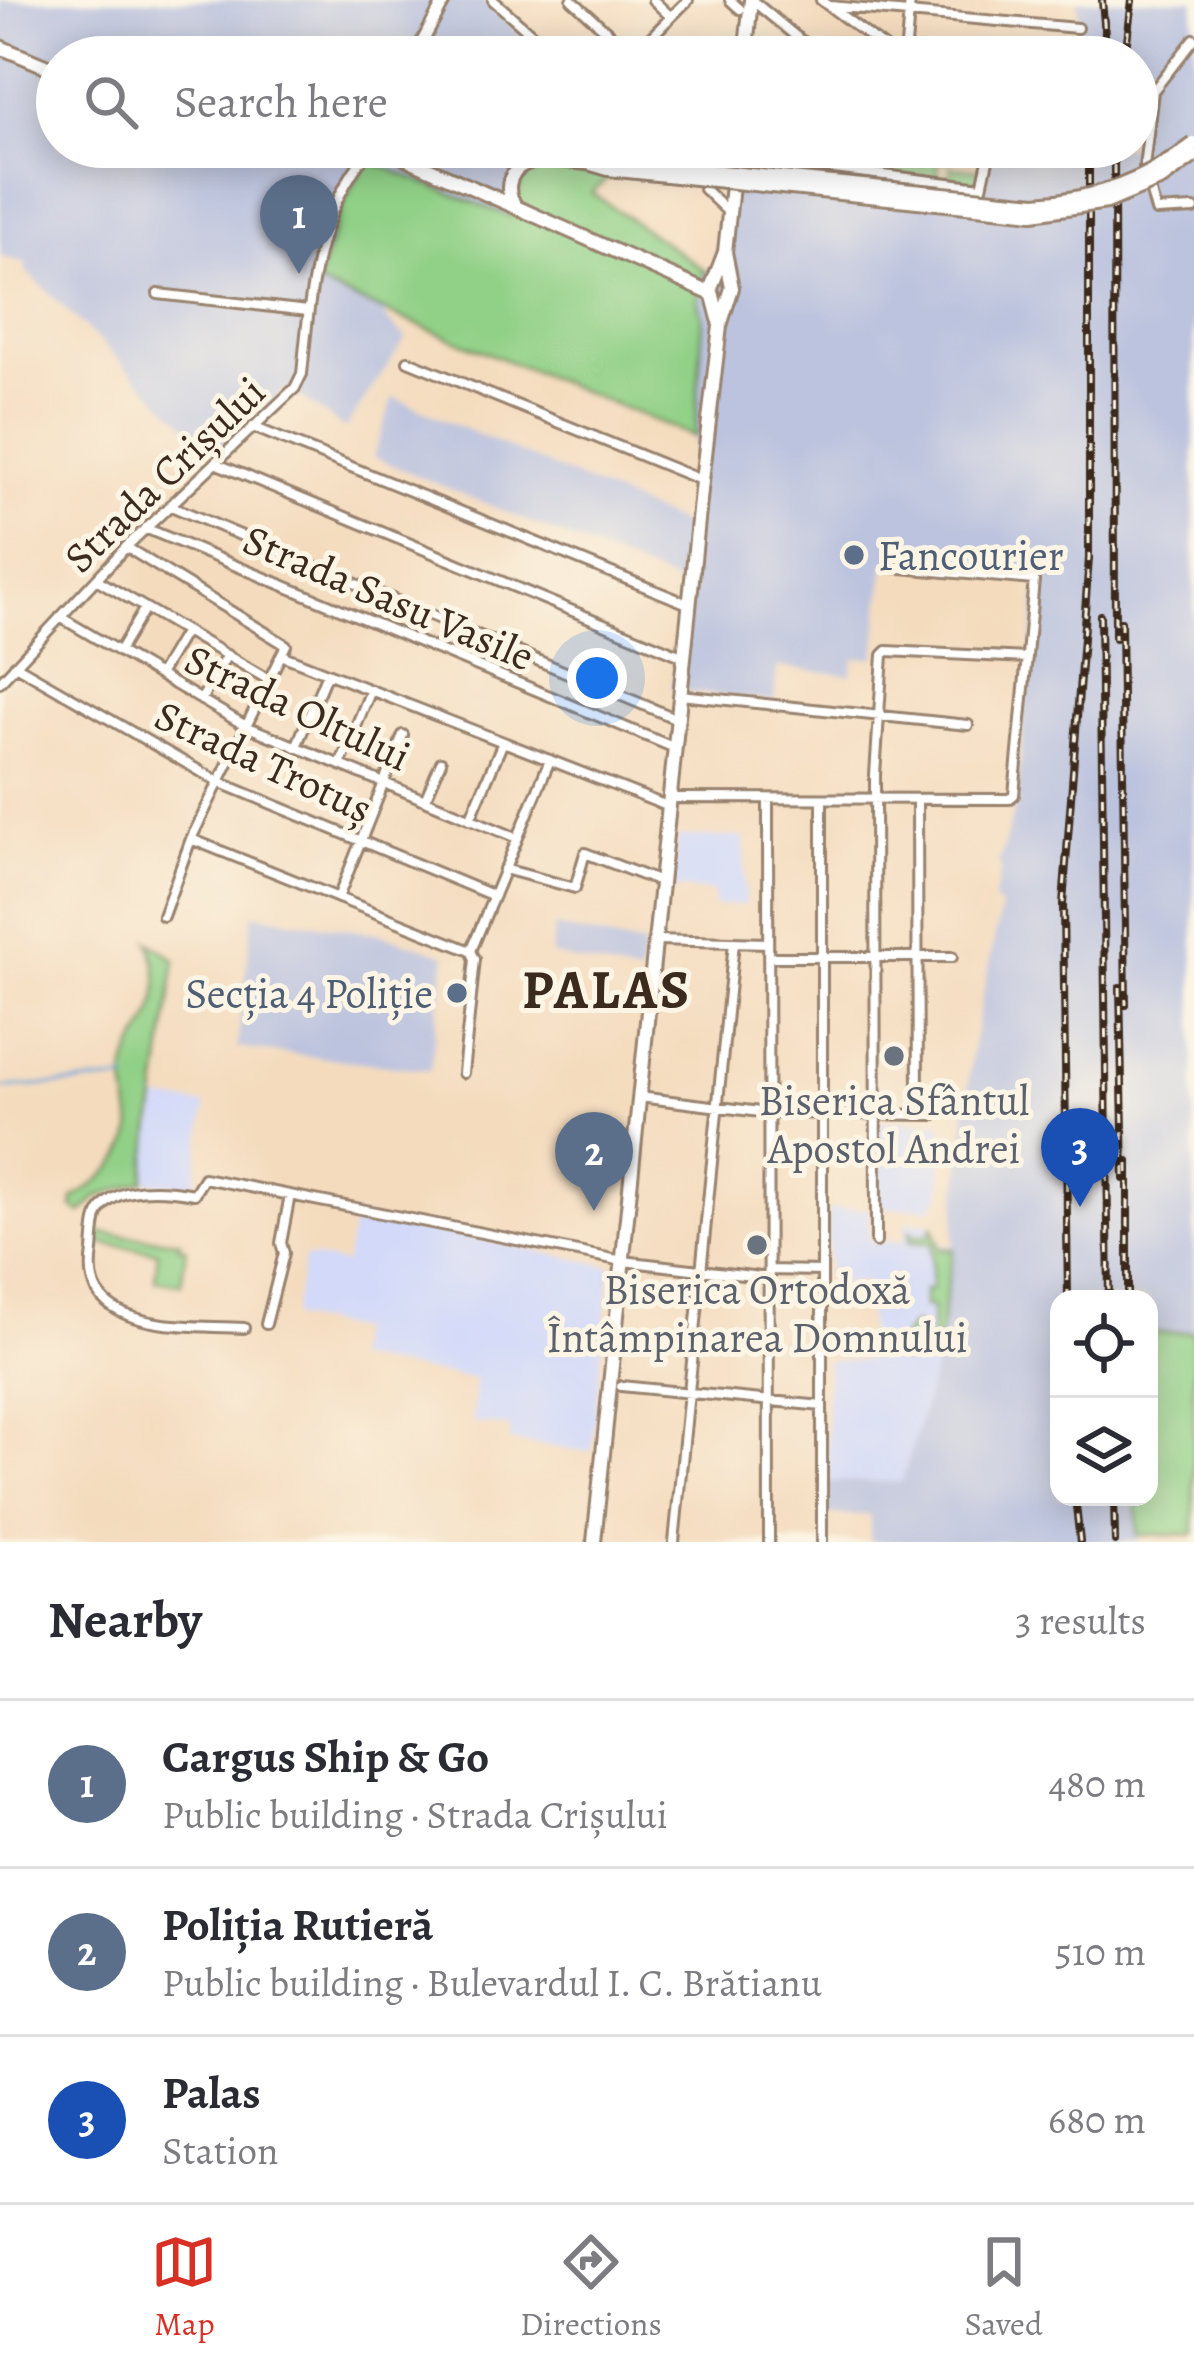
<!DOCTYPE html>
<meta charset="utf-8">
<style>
:root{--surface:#fff;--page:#f2f2f3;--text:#2b2b33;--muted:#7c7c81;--line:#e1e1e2;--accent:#d93025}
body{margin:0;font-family:Alegreya,serif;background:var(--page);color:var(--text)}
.controls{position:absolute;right:36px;bottom:36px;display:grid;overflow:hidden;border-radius:24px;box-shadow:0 6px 30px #0003}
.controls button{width:108px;height:108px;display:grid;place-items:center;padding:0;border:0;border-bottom:3px solid var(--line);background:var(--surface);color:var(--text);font:60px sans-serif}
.you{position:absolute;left:597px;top:678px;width:42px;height:42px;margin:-30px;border:9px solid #fff;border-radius:50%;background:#1a73e8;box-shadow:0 0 0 18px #1a73e833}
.badge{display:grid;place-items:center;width:78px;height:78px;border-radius:50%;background:var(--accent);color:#fff;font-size:39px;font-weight:700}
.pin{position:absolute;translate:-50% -99px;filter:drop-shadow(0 3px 6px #0008)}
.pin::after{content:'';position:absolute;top:63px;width:42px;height:36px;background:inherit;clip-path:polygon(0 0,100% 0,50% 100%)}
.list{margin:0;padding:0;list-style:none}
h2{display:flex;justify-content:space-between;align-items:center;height:156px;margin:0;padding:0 48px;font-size:51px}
h2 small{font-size:39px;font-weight:400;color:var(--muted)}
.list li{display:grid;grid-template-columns:78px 1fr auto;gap:36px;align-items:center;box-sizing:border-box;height:168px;padding:0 48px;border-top:3px solid var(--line)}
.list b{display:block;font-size:45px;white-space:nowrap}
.list p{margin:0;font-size:39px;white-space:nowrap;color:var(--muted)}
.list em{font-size:39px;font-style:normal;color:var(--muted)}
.icon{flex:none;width:66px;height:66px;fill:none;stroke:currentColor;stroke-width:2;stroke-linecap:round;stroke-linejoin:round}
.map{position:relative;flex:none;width:1194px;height:1542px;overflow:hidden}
.search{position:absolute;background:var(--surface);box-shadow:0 6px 30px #0003;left:36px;right:36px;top:36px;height:132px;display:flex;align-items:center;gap:30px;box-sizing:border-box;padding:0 42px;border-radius:66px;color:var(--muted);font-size:45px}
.sheet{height:660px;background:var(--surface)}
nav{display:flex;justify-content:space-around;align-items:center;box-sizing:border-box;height:168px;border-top:3px solid var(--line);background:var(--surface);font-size:33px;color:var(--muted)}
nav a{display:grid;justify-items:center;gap:6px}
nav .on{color:var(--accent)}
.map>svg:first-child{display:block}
</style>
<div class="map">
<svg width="1194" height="1542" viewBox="0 0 1194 1542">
<rect width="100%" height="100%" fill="#fcf5e5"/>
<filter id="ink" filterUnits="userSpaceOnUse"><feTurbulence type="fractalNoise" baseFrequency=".00833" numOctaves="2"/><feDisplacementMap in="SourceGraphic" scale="24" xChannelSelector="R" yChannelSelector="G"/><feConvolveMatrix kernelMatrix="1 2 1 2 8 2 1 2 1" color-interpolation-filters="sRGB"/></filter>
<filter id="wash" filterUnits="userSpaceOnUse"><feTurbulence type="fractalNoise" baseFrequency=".004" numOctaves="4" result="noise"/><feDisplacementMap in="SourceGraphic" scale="48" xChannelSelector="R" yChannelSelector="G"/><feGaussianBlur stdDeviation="2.7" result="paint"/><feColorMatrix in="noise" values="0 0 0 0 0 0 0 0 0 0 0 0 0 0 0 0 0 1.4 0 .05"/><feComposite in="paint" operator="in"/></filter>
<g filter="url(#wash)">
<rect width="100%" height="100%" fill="#f4dbbe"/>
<path fill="#d2d9f9" d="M678 837H744L745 905 714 906V892L672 888Z
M158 1099 206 1105 194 1188 144 1181Z
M879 1121 942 1123 941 1200H934L933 1208H879Z
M828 1209H869V1242L905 1241 906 1222H913L935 1224V1240H940L941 1245 953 1246 934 1371 902 1482 827 1481V1361L868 1360V1283L828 1282Z
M355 1215 611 1266 591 1452 510 1441V1427L472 1423 475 1379 352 1359 356 1330 292 1317 305 1256 345 1264Z"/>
<path fill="#bcc3de" d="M0 0H483L547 57H57V147L665 148 662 181 526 168 512 217 384 165 364 166 336 218 317 284 387 313 384 317 406 338 345 429 288 388 215 452 25 270 27 263 0 257Z
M1078 0H1194V1332L1149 1333V1299H1059V1497H1137L1138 1542H870V1515H827V1481L902 1482 934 1371 953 1246 972 1049 1001 906 993 902 1002 867 998 865 1016 804 1038 578 885 562 875 657 854 659 851 675 777 667 774 701 671 690 683 586 373 457 393 397 688 527 703 319 698 301 702 274 714 265 724 164 982 193 995 147H1137V57H1057L1059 33 1080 34Z
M253 914 381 934 446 955 430 1070 237 1048Z
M554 927 644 946 639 976 551 955Z"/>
<path fill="#91d087" stroke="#667d52" stroke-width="3" d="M855 147H882L881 154 867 153 870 170H880V160L923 165 924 153 897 147 952 152 951 161 938 160V177L951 176V167L980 170 979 183 787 162 788 151 811 154 814 150 813 163H826V154L855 157Z
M374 163 511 217 526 168 610 176 592 193 707 272 702 275 698 301 703 319 695 437 317 284 336 218 364 166Z
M149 941 176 960 144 1181 98 1197 81 1213 73 1208 74 1198C100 1182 136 1154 131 1119 129 1100 122 1084 127 1064 131 1049 141 1036 148 1023 162 996 159 969 149 941Z
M932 1224 940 1249H953L935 1360 901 1361V1340L911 1325H918L919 1352H930L932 1307H924V1290H931L932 1243 910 1242V1231L914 1235H931Z
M100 1233 180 1241 179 1247 186 1248 181 1284 155 1280 158 1252 98 1243Z
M1194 1332V1534L1138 1536 1137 1497H1149V1333Z"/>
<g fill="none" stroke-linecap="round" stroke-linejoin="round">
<path stroke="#6da7dd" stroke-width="3" d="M0 1088 128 1080"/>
</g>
</g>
<g filter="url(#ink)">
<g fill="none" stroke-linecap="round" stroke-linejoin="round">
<defs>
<path id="street" d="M493 0 558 57
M572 0 633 55
M653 0 671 17
M730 0 740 9
M821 0 897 57
M753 1 821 57
M830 6 1077 28
M1194 39 1153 91 1144 167 1156 211 1194 209
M632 56 688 0
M905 57 910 0
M947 147 990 153
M735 157 982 187 991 147
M704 189 728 212
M158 294 308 311
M408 361 701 480
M253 427 688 604
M215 463 684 657
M171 506 677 719
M145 528 675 748
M126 547 286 645 281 655
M96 579 269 680
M60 617 246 726 517 838
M119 651 145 608
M281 655 667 806
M15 665 219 782 494 896
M159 675 185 631
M0 682 126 547 295 388 302 374C310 295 315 215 368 152
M680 695 968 725
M201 700 227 655
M296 747 327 673
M340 765 371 690
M671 798 1009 799 1014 795 1034 580 890 567
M768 799 769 1542
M917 799 918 1115
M425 800 441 762
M470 819 503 742
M191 839 471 951
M504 869 575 888 585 853 660 882
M338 898 403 735
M163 916 191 839 281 655
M656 940 768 943
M768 957H952
M463 1073 475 959 471 951 550 760
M639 1097 768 1113 934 1115
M876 1242 875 775 883 655 887 651 1027 658
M769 1270 822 1271
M266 1324 284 1253 281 1243 290 1195
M244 1328C203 1325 140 1331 107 1303 91 1289 90 1271 93 1251 94 1240 94 1224 98 1214 113 1183 167 1189 194 1194L204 1178 623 1261 769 1278
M621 1386 822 1406
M674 1542 734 942
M822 1542V799"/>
<path id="secondary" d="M414 57 445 0"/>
<path id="primary" d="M0 47 57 71
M745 57 751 0
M354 147 377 153 390 147
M432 147 588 163
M385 149 712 294
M516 207C502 188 510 166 534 161
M719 319 711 288 725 252 736 147
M594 1542 702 481 720 326 732 288 725 252"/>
</defs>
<use href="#street" stroke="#98826e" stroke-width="14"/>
<use href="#secondary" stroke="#98826e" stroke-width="16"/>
<use href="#primary" stroke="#98826e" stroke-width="18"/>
<use href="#street" stroke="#fff" stroke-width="8"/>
<use href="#secondary" stroke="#fff" stroke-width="10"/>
<use href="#primary" stroke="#fff" stroke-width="12"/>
<defs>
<path id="rail" d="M1102 0 1107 57
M1125 57 1132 0
M1114 147 1115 639
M1100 615 1109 1299
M1121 621 1126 1005
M1120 987 1124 1179
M1068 1299 1063 904 1089 558V147
M1128 1299V1161
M1075 1497 1080 1542
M1114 1497 1115 1542"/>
</defs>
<use href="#rail" stroke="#3b2a1e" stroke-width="8"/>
<use href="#rail" stroke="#fcf5e5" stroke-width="3" stroke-dasharray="9" stroke-linecap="butt"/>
<defs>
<path id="primary-bridge" d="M620 162 1036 203C1096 199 1146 181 1194 144
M588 163 608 169 1033 213 1107 202 1162 179 1194 156"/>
</defs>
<use href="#primary-bridge" stroke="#98826e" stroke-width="18" stroke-linecap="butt"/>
<use href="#primary-bridge" stroke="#fff" stroke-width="12"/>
</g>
</g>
<g fill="#5c6f8a" stroke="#fcf5e5" stroke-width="4.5">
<circle cx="854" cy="555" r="12"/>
<circle cx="457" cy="993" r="12"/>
</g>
<g fill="#6b7280" stroke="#fcf5e5" stroke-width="4.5">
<circle cx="894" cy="1056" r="12"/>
<circle cx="757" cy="1245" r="12"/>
</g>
<g text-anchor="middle" stroke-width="10" stroke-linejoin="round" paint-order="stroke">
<g font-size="42" fill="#3b2a1e" stroke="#fcf5e5">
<text transform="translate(164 474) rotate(-44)" y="15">Strada Crișului</text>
<text transform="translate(389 597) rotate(23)" y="15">Strada Sasu Vasile</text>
<text transform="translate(298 707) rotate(25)" y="15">Strada Oltului</text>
<text transform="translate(264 761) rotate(25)" y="15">Strada Trotuș</text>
</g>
<g font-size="42" fill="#4e5e75" stroke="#fcf5e5" text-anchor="start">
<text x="878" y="570">Fancourier</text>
<text x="433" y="1008" text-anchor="end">Secția 4 Poliție</text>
</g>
<g font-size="42" fill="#5b616d" stroke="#fcf5e5">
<text x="894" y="1115">Biserica Sfântul<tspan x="894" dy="48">Apostol Andrei</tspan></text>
<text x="757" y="1304">Biserica Ortodoxă<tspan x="757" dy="48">Întâmpinarea Domnului</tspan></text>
</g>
<g font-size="54" font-weight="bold" letter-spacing="3" fill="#3b2a1e" stroke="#fcf5e5">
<text x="607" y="1008">PALAS</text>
</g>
</g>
</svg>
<div class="controls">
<button><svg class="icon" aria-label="locate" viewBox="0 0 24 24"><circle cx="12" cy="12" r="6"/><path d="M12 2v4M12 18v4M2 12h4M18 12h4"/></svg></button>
<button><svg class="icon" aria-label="layers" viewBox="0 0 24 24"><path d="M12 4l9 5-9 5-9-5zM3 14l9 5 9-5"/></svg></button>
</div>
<div class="you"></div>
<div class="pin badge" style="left:299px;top:274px;background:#5c6f8a">1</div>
<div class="pin badge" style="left:594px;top:1211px;background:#5c6f8a">2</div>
<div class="pin badge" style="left:1080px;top:1207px;background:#1a4fb4">3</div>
<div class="search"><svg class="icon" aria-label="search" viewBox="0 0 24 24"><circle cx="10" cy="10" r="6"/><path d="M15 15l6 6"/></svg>Search here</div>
</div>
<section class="sheet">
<h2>Nearby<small>3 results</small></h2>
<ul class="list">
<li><span class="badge" style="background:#5c6f8a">1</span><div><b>Cargus Ship &amp; Go</b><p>Public building · Strada Crișului</p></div><em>480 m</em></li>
<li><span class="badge" style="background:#5c6f8a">2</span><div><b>Poliția Rutieră</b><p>Public building · Bulevardul I. C. Brătianu</p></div><em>510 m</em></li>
<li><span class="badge" style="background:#1a4fb4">3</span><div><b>Palas</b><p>Station</p></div><em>680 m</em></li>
</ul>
</section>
<nav>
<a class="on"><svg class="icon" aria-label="map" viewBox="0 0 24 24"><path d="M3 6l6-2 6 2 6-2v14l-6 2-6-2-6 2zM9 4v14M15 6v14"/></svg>Map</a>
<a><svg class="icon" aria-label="directions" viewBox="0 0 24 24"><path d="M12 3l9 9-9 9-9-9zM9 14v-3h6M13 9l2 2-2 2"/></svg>Directions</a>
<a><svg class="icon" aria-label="saved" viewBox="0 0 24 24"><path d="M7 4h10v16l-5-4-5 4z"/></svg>Saved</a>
</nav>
